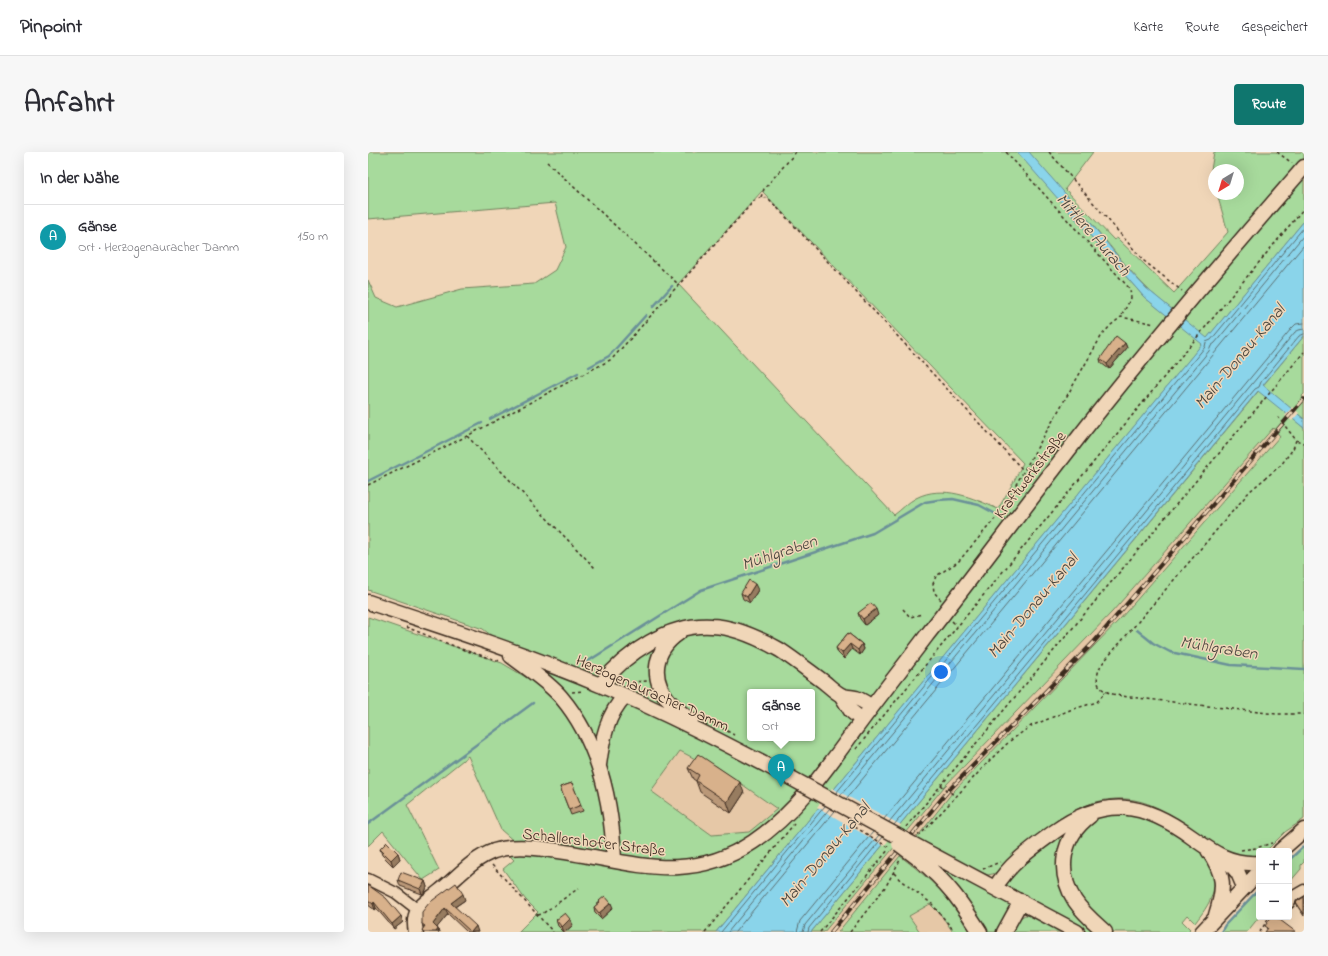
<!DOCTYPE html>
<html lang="de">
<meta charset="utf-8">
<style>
:root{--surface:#fff;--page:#f7f7f7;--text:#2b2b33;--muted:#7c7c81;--line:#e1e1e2;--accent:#0f766e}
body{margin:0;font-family:"Indie Flower",sans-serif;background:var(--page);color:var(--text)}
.controls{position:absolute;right:12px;bottom:12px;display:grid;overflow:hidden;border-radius:4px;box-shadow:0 4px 16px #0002}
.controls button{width:36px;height:36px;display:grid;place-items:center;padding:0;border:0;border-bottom:1px solid var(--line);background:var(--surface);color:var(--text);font:20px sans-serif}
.compass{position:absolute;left:840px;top:12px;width:36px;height:36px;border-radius:50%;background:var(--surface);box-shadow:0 4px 16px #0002;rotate:218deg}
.you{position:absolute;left:573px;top:520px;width:14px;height:14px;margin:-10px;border:3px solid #fff;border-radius:50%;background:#1a73e8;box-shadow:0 0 0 6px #1a73e833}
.badge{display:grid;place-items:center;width:26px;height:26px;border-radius:50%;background:var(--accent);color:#fff;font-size:13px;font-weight:700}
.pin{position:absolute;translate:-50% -33px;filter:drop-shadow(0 1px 2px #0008)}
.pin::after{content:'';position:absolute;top:21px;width:14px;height:12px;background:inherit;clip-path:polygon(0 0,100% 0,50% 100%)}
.popup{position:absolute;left:379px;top:537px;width:68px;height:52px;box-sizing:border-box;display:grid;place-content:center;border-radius:4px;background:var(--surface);filter:drop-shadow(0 1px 3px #0005);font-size:13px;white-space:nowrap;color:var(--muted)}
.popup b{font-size:15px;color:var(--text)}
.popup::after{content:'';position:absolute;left:50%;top:100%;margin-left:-8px;border:8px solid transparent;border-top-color:var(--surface)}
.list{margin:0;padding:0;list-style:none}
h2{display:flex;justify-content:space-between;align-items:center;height:52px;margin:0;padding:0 16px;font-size:17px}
h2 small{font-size:13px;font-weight:400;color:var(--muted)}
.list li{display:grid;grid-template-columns:26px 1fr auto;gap:12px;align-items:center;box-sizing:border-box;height:64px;padding:0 16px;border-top:1px solid var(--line)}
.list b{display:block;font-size:15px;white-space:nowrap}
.list p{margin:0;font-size:13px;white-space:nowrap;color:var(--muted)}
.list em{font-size:13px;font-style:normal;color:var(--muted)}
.map{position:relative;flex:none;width:936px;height:780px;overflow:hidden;border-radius:4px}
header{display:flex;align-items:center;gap:24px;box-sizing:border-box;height:56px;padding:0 20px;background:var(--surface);border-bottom:1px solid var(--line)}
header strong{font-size:19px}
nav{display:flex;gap:22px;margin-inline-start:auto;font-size:14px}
.intro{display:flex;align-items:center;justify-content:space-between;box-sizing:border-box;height:96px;padding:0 24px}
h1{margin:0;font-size:28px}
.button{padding:10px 18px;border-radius:4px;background:var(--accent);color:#fff;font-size:14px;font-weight:700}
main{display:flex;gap:24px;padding:0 24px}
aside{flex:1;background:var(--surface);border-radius:4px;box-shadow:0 4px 16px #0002}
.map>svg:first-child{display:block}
</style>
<header>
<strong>Pinpoint</strong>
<nav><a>Karte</a><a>Route</a><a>Gespeichert</a></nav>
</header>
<div class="intro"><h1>Anfahrt</h1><a class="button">Route</a></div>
<main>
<aside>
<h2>In der Nähe<small></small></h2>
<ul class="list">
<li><span class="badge" style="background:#0f9aa8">A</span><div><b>Gänse</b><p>Ort · Herzogenauracher Damm</p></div><em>150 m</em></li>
</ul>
</aside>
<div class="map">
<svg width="936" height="780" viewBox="0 0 936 780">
<rect width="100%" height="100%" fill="#f0d6b8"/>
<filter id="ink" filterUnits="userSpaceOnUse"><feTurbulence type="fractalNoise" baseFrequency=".025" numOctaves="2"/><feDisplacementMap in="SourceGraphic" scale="8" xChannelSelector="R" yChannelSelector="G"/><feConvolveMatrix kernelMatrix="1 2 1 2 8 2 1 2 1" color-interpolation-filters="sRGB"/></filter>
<g filter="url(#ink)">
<path fill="#e6c8a7" d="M905 276 913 283 752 467 584 641 543 693 470 780H456L576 635 744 460Z
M311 599 335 611 348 614 409 657 381 680 344 683 283 639Z
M562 752 573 763 585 780H552L541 764Z"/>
<path fill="#a7da9c" stroke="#71825d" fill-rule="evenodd" d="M0 0H725L697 37 746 88 749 86 806 141 860 80 849 42H870V18H846V30L843 18 846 0H936V69L348 780H150L170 760 157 747 135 717 146 708 130 692 148 691 133 678 100 604 39 653 71 718 55 728 15 679 0 694V465L134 511 159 526 167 518 115 477 0 438V128L8 146 29 155 94 137 166 132 187 118 198 95 187 51 0 67ZM394 39 655 311 645 331 630 357C605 346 575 332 548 346 540 350 533 358 526 363L310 132ZM695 39C708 54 721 68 733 83 757 112 774 136 805 158L800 164 776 145 689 45ZM382 540H444V586H382ZM312 599 335 611 348 614 409 657 381 680 344 683 283 639Z
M936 184V242L934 244 936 248V267L921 255 917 260 936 276V667L917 680 901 696 897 699H891V703C886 705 869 707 864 705 856 702 848 694 842 689 814 670 783 644 747 647 707 649 677 678 649 703 639 712 634 721 620 723L543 693 584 641 752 467 912 284 905 276 744 460 576 635 456 780H443Z
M750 659 786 668 832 697 847 714C845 721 846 726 846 733 845 748 836 759 827 771L819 763 814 769 822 777 819 780H744L715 755 701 728 703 691 729 664Z
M700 675 692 712 732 780H721L637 735 645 719Z
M936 694V710L933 713V717L921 731V708Z
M532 704C553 720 573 736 588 758 593 765 597 773 601 780H585L573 763 562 752 541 764 552 780H470Z
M566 710 645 753 631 780H617Z
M891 737V765L879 780H853L857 773Z
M657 763 666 764 695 780H640L648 768Z"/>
<path fill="#8ad4ea" stroke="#6a9098" d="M649 0H661L722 70 759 116 778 136 839 186 936 69V184L895 233 936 267V276L890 239 443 780H348L834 192 776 145Z"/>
<path fill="#f0d6b8" d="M924 255 931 261 924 269 917 264Z
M464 636 533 673 516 694 449 655Z"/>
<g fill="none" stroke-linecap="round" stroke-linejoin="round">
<path stroke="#5b6e70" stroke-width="1" d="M468 641 837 195 838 190 843 188 936 75
M472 644 841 199 843 194 847 191 936 83
M478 647 936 93
M516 667 923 177 928 172 936 171
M521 670 927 180 931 178 936 177
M526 673 887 237 891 235 893 230 931 184 936 182
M353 780 457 654
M360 780 462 656
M367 780 467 659
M429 780 432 769 505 680
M435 780 437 773 511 683
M440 780 441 776 515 685"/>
<path stroke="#6a9098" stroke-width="2.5" d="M285 155 304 134
M221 215 241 204 278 163
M122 267 210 221
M0 329 114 271
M769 478 785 491 802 500 863 513 936 517
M214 513 333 438 505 381 557 350 570 348 585 347 611 353 626 361
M0 672 165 551
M921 708 936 694
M853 780 857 773 891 737"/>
<defs>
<path id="street" d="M0 727 28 741 50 758
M921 751 924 745 936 738"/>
<path id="secondary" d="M0 450C78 476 156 501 232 533 297 560 360 593 423 626
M311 481C286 498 281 526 302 550 308 557 316 563 323 568
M143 504C160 517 179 529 193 545 231 590 244 651 246 708
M232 533C258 501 301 471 344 474 367 475 391 486 412 498 427 508 441 519 456 530 461 534 467 540 473 543 477 545 483 545 488 546 494 548 499 552 504 555
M473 543 483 559 494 568
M231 613C234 589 239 562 257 544
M722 664C694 685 688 719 707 749 715 761 726 770 737 780
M840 698C857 723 857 735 848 763
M912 699 936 678
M559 700 709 780
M552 708C580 731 593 750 612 780
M859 708 870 721 876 735
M627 736C641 712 664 696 686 680 737 643 776 650 825 686 846 701 863 713 891 711
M48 780C43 757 55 753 71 740 89 726 104 707 126 699 144 693 165 695 183 698 257 707 316 736 385 690 427 662 457 619 486 579 510 546 535 515 559 483 614 413 666 342 721 272 790 185 863 99 936 15
M636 780 653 749
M834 780 891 720"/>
</defs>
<use href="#street" stroke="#3b2a1e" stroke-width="13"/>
<use href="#secondary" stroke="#3b2a1e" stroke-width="17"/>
<path stroke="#3b2a1e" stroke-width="1.5" stroke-dasharray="3 3" stroke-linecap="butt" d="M638 0 762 137 763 146 753 165
M681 0 776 109 814 139
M909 0 924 11
M179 10 310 132
M393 45 396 37 428 0
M910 265 928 288 936 291
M99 284 228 417
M928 288 925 297 913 313 882 339 733 513C723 534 734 540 753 544L908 562H936
M657 317 693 288
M0 333 99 284 244 207 386 49 393 45 400 46 655 318
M573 448 566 440 565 432 568 424 590 410 631 362 734 183 743 173 753 165 787 172
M535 457 542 465 554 462
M584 469 589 474
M38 475 96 498 132 509
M252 528 261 530 280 529
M204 540 216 539
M333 564 366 583
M488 597 936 56
M573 633 587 644
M538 675 936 200
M550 683 553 682 624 606 642 589 663 574 702 558 729 550 737 540
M873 698 888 696 904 691
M124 713 185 780
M615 717 632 710
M526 721 532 728 564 752 587 780
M170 763 174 762 211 736
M337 780 426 672
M452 780 521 697
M482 780 518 734 532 708
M892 780 901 765"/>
<use href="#street" stroke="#f0d6b8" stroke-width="10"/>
<use href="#secondary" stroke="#f0d6b8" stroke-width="14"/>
<defs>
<path id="rail" d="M463 780 580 639 725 491 936 247"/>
</defs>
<use href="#rail" stroke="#3b2a1e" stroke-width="4"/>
<use href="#rail" stroke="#f0d6b8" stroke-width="2.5" stroke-dasharray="8" stroke-linecap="butt"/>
<defs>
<path id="secondary-bridge" d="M423 626 559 700
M531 692 552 708"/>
</defs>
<use href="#secondary-bridge" stroke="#3b2a1e" stroke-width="17" stroke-linecap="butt"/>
<path stroke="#3b2a1e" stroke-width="1.5" stroke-dasharray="3 3" stroke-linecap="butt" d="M487 675 520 695"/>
<use href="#secondary-bridge" stroke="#f0d6b8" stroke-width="14"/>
</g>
<path fill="#ba9878" stroke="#3b2a1e" d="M757 191 759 196 741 217 733 211 732 207Z
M390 438 382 451 375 447 373 441Z
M490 461 510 463 497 473 492 467Z
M480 481 494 492 496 497 492 503 484 497 476 507 470 501 468 496Z
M320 616 376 641 363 661 332 640 328 629 325 627Z
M204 631 215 659 203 663 192 635Z
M12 697 30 701 32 707 25 714 14 703Z
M30 728 57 729 59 735 57 740 54 742 32 734Z
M0 733 33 764 35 770 26 777 8 756 7 758 0 753Z
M936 745V764L930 755 928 750Z
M97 748 87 755 110 780H99L80 762 69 775 70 777 71 780H55L54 778 56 776 54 772 61 751Z
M231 749 245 756 233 767 227 761 226 755 232 750Z
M188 768 205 773 197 780H196L190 774Z"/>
<path fill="#977c61" stroke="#3b2a1e" d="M757 191 759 196 741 217 739 212Z
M387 432 390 438 382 451 379 445Z
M508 457 510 463 497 473 495 467Z
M482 492 484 497 476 507 474 501Z
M494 492 496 497 492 503 490 498Z
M372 630 376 641 363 661 359 650Z
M30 701 32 707 25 714 23 708Z
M57 729 59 735 57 740 54 742 52 737Z
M95 742 97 748 85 756 83 751Z
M6 750 8 756 7 758 5 752Z
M243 751 245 756 233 767 231 761Z
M77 756 80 762 67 778 65 772Z
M33 764 35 770 26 777 24 772Z
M202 767 205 773 197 780H196L194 775Z
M108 774 110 780H103Z
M70 777 71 780H68Z"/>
<path fill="#d8b18b" stroke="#3b2a1e" d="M748 184 757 191 739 212 732 207Z
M381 428 387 432 379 445 373 441Z
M503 451 508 457 495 467 490 461Z
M480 481 494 492 490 498 482 492 474 501 468 496Z
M330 602 372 630 359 650 328 629 331 623 320 616Z
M204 631 213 653 201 658 192 635Z
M19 690 30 701 23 708 12 697Z
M33 720 57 729 54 735 52 737 30 728Z
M88 731 95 742 83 751 108 774 103 780 77 756 65 772 70 777 68 780H56L54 778 57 774 54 772V760L61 751Z
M0 733 18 746 33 764 24 772 6 750 5 752 0 748Z
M237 744 243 751 231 761 226 755 232 750 231 749Z
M936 745V762L928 750Z
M197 761 202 767 194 775 188 768Z
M903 765H908L928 780H897L900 776 897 774Z"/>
</g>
<g text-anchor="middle" stroke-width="3" stroke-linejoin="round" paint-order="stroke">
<g font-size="16" fill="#3b2a1e" stroke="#f0d6b8">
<text transform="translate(661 322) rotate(-52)" y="6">Kraftwerkstraße</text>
<text transform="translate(285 540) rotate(24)" y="6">Herzogenauracher Damm</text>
<text transform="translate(226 689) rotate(7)" y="6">Schallershofer Straße</text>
</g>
<g font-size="17" font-style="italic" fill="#47443d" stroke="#f0d6b8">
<text transform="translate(726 82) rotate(49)" y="6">Mittlere Aurach</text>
<text transform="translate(871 204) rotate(-50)" y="6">Main-Donau-Kanal</text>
<text transform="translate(411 400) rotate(-19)" y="6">Mühlgraben</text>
<text transform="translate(664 453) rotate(-50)" y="6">Main-Donau-Kanal</text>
<text transform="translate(851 495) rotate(9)" y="6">Mühlgraben</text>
<text transform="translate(456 702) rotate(-50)" y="6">Main-Donau-Kanal</text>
</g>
</g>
</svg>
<div class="controls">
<button>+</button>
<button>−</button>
</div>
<svg class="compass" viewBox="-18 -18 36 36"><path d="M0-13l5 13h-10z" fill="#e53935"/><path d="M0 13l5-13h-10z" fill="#7c7c81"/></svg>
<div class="you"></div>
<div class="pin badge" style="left:413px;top:635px;background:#0f9aa8">A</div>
<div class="popup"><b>Gänse</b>Ort</div>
</div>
</main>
